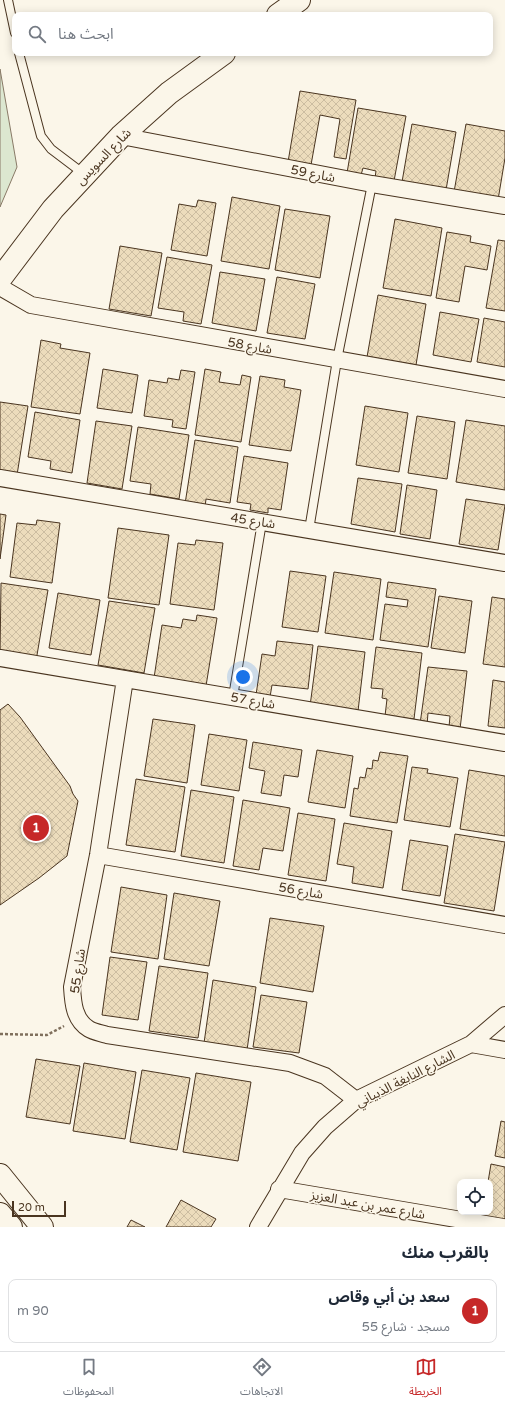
<!DOCTYPE html>
<html lang="ar">
<meta charset="utf-8">
<style>
:root{--surface:#fff;--page:#f6f6f7;--text:#1f2937;--muted:#747a83;--line:#e0e1e3;--accent:#c62828}
body{margin:0;font-family:"Varela Round","Noto Sans Arabic",sans-serif;background:var(--page);color:var(--text);direction:rtl}
.controls{position:absolute;right:12px;bottom:12px;display:grid;overflow:hidden;border-radius:8px;box-shadow:0 2px 10px #0003}
.controls button{width:36px;height:36px;display:grid;place-items:center;padding:0;border:0;border-bottom:1px solid var(--line);background:var(--surface);color:var(--text);font:20px sans-serif}
.scale{position:absolute;left:12px;bottom:10px;width:54px;box-sizing:border-box;padding-left:4px;border:2px solid #4a3520;border-top:0;font-size:11px;line-height:14px;white-space:nowrap;color:#4a3520;-webkit-text-stroke:3px #fbf6e9;paint-order:stroke}
.you{position:absolute;left:243px;top:677px;width:14px;height:14px;margin:-10px;border:3px solid #fff;border-radius:50%;background:#1a73e8;box-shadow:0 0 0 6px #1a73e833}
.badge{display:grid;place-items:center;width:26px;height:26px;border-radius:50%;background:var(--accent);color:#fff;font-size:13px;font-weight:700}
.pin{position:absolute;translate:-50% -50%;border:2px solid #fff;box-shadow:0 1px 4px #0006}
.list{margin:0;padding:0;list-style:none}
h2{display:flex;justify-content:space-between;align-items:center;height:52px;margin:0;padding:0 16px;font-size:17px}
h2 small{font-size:13px;font-weight:400;color:var(--muted)}
.list li{display:grid;grid-template-columns:26px 1fr auto;gap:12px;align-items:center;box-sizing:border-box;height:64px;margin:0 8px 8px;padding:0 8px;border:1px solid var(--line);border-radius:8px}
.list b{display:block;font-size:15px;white-space:nowrap}
.list p{margin:0;font-size:13px;white-space:nowrap;color:var(--muted)}
.list em{font-size:13px;font-style:normal;color:var(--muted)}
.icon{flex:none;width:22px;height:22px;fill:none;stroke:currentColor;stroke-width:2;stroke-linecap:round;stroke-linejoin:round}
.map{position:relative;flex:none;width:505px;height:1227px;overflow:hidden;direction:ltr}
.search{position:absolute;background:var(--surface);box-shadow:0 2px 10px #0003;left:12px;right:12px;top:12px;height:44px;display:flex;align-items:center;gap:10px;box-sizing:border-box;padding:0 14px;border-radius:8px;color:var(--muted);font-size:15px}
.sheet{height:124px;background:var(--surface)}
nav{display:flex;justify-content:space-around;align-items:center;box-sizing:border-box;height:56px;border-top:1px solid var(--line);background:var(--surface);font-size:11px;color:var(--muted)}
nav a{display:grid;justify-items:center;gap:2px}
nav .on{color:var(--accent)}
.map>svg:first-child{display:block}
</style>
<div class="map">
<svg width="505" height="1227" viewBox="0 0 505 1227">
<defs>
<pattern id="building-cross-hatch" width="8" height="8" patternUnits="userSpaceOnUse"><rect width="8" height="8" fill="#ecdcbc"/><path d="M0 0l8 8M0 8l8-8" fill="none" stroke="#ccbda1"/></pattern>
</defs>
<rect width="100%" height="100%" fill="#fbf6e9"/>
<path fill="#dce7d0" stroke="#887966" d="M0 69 17 167 0 207Z"/>
<path fill="url(#building-cross-hatch)" stroke="#4a3520" d="M300 91 356 100 346 159 334 157 340 119 320 115 311 165 288 162Z
M358 108 406 116 394 181 375 178 376 171 363 168 361 175 347 173Z
M412 124 456 132 446 190 402 182Z
M466 124 505 131V158L498 200 454 192Z
M232 197 280 206 269 269 221 261Z
M198 200 216 203 207 256 171 250 179 204 196 207Z
M285 209 330 216 320 278 275 270Z
M395 219 442 228 431 296 383 288Z
M447 232 471 236 470 242 491 246 487 270 465 266 459 302 436 298Z
M498 240 505 241V311L486 308Z
M120 246 162 253 151 316 109 309Z
M167 257 212 265 201 324 183 321 184 312 158 308Z
M220 272 265 279 256 331 212 323Z
M277 277 315 284 305 339 267 333Z
M378 295 426 304 416 365 367 357Z
M440 312 479 319 471 362 433 355Z
M484 318 505 322V367L477 362Z
M41 340 61 344 60 348 90 353 80 414 31 407Z
M103 369 138 375 132 413 97 408Z
M205 369 221 372 219 382 240 385 242 375 251 377 241 442 195 435Z
M181 370 195 372 186 429 172 427 173 420 144 416 149 380 167 383 168 378 179 380Z
M260 376 285 380 284 387 301 390 291 451 249 445Z
M0 402 28 406 17 475 0 472Z
M365 406 408 413 399 472 356 465Z
M35 412 80 420 72 473 50 469 51 461 28 457Z
M417 416 455 422 447 479 408 473Z
M466 420 505 426V490L456 482Z
M96 421 132 426 122 489 87 483Z
M138 427 189 435 179 499 150 494 151 484 130 481Z
M195 440 238 447 230 503 206 499 205 507 185 504Z
M244 456 288 463 281 510 268 508V513L250 510 251 504 237 502Z
M358 478 402 484 395 532 351 524Z
M407 485 437 490 430 539 400 534Z
M466 499 505 505 498 550 459 544Z
M0 514 6 515 0 559Z
M37 520 60 523 52 583 10 577 17 523 36 525Z
M118 528 169 535 159 605 108 598Z
M196 540 223 543 214 610 170 604 178 543 195 545Z
M290 571 326 576 318 632 282 627Z
M334 572 381 579 373 640 325 633Z
M388 582 436 589 428 647 380 640 385 604 407 607 408 600 386 597Z
M1 583 48 590 36 661 0 655Z
M58 593 100 600 91 655 49 648Z
M439 596 472 601 465 653 431 648Z
M492 597 505 599V667L483 664Z
M109 601 155 608 144 673 98 665Z
M197 615 217 618 206 686 154 678 162 625 181 628 183 619 196 621Z
M277 641 313 645 308 689 272 685 270 697 256 695 262 654 275 656Z
M318 646 365 652 358 711 310 706Z
M376 647 422 653 414 719 385 716 387 699 382 698 383 689 371 688Z
M428 667 467 671 460 729 449 727 450 716 428 713 427 725 420 724Z
M493 680 505 682V728L488 726Z
M8 704 20 717 70 786 73 794 78 801 67 856 39 878 0 905V710Z
M153 719 195 725 187 783 144 776Z
M209 734 247 740 239 791 201 785Z
M253 742 302 750 298 777 284 775 281 796 261 793 265 771 249 768Z
M317 750 353 756 345 808 308 802Z
M380 752 408 756 397 823 350 816 354 788 358 789 360 777 365 778 367 768 372 769 373 760 378 761Z
M412 767 428 769 427 773 458 778 450 827 404 820Z
M469 770 505 776V836L460 829Z
M136 779 185 787 175 852 126 845Z
M191 790 234 797 224 863 181 856Z
M243 800 290 808 283 851 263 848 259 870 233 866Z
M298 813 335 819 326 881 288 875Z
M344 823 392 831 383 888 352 883 354 867 337 864Z
M455 834 505 842 494 911 444 903Z
M410 840 448 846 440 896 402 890Z
M121 887 167 895 158 959 111 952Z
M174 893 220 901 209 966 164 959Z
M270 918 324 926 313 992 260 983Z
M110 957 147 962 138 1020 102 1015Z
M159 966 208 973 198 1038 149 1031Z
M213 980 256 987 247 1050 204 1043Z
M261 995 307 1002 299 1053 253 1047Z
M36 1059 80 1066 70 1124 26 1117Z
M84 1063 136 1072 125 1139 73 1131Z
M142 1070 190 1078 177 1150 130 1142Z
M196 1073 251 1082 238 1161 183 1152Z
M501 1121 505 1122V1158L495 1156Z
M491 1164 505 1167V1222L482 1218 483 1212H490V1182H488Z
M181 1200 216 1219 211 1227H166Z
M131 1220 145 1227H127Z"/>
<g fill="none" stroke-linecap="round" stroke-linejoin="round">
<defs>
<path id="lane" d="M8 0 15 33
M19 53 41 136 51 149 84 174
M309 530 337 360 372 184
M233 697 262 522"/>
<path id="street" d="M121 136 372 184 505 206
M0 287 31 305 505 389
M0 478 505 563
M0 658 505 743
M125 679 98 855 72 987C73 1003 74 1020 89 1029 94 1032 101 1033 107 1035L290 1063 325 1076 356 1100
M98 855 505 925
M471 1044 505 1050
M279 1189 503 1227
M258 1227 302 1153 325 1127 356 1100 471 1044 505 1015"/>
<path id="secondary" d="M278 15 299 0
M0 279 53 209 121 136 169 93 224 53
M0 1175 42 1227
M0 1214 11 1227"/>
</defs>
<use href="#lane" stroke="#4a3520" stroke-width="10"/>
<use href="#street" stroke="#4a3520" stroke-width="18"/>
<use href="#secondary" stroke="#4a3520" stroke-width="24"/>
<path stroke="#7f6f5c" stroke-width="2.5" stroke-dasharray="3 2" stroke-linecap="butt" d="M0 1034 47 1035 64 1026"/>
<use href="#lane" stroke="#fbf6e9" stroke-width="8"/>
<use href="#street" stroke="#fbf6e9" stroke-width="16"/>
<use href="#secondary" stroke="#fbf6e9" stroke-width="22"/>
</g>
<g text-anchor="middle" stroke-width="3" stroke-linejoin="round" paint-order="stroke">
<g font-size="13" fill="#4a3520" stroke="#fbf6e9">
<text transform="translate(103 156) rotate(-46)" y="5">شارع السويس</text>
<text transform="translate(313 173) rotate(11)" y="5">شارع 59</text>
<text transform="translate(250 345) rotate(10)" y="5">شارع 58</text>
<text transform="translate(253 520) rotate(9)" y="5">شارع 45</text>
<text transform="translate(253 700) rotate(10)" y="5">شارع 57</text>
<text transform="translate(301 890) rotate(10)" y="5">شارع 56</text>
<text transform="translate(77 971) rotate(-82)" y="5">شارع 55</text>
<text transform="translate(405 1078) rotate(-27)" y="5">الشارع النابغة الذبياني</text>
<text transform="translate(368 1204) rotate(10)" y="5">شارع عمر بن عبد العزيز</text>
</g>
</g>
</svg>
<div class="controls">
<button><svg class="icon" aria-label="locate" viewBox="0 0 24 24"><circle cx="12" cy="12" r="6"/><path d="M12 2v4M12 18v4M2 12h4M18 12h4"/></svg></button>
</div>
<div class="scale">20 m</div>
<div class="you"></div>
<div class="pin badge" style="left:36px;top:828px">1</div>
<div class="search"><svg class="icon" aria-label="search" viewBox="0 0 24 24"><circle cx="10" cy="10" r="6"/><path d="M15 15l6 6"/></svg>ابحث هنا</div>
</div>
<section class="sheet">
<h2>بالقرب منك<small></small></h2>
<ul class="list">
<li><span class="badge">1</span><div><b>سعد بن أبي وقاص</b><p>مسجد · شارع 55</p></div><em>90 m</em></li>
</ul>
</section>
<nav>
<a class="on"><svg class="icon" aria-label="map" viewBox="0 0 24 24"><path d="M3 6l6-2 6 2 6-2v14l-6 2-6-2-6 2zM9 4v14M15 6v14"/></svg>الخريطة</a>
<a><svg class="icon" aria-label="directions" viewBox="0 0 24 24"><path d="M12 3l9 9-9 9-9-9zM9 14v-3h6M13 9l2 2-2 2"/></svg>الاتجاهات</a>
<a><svg class="icon" aria-label="saved" viewBox="0 0 24 24"><path d="M7 4h10v16l-5-4-5 4z"/></svg>المحفوظات</a>
</nav>
